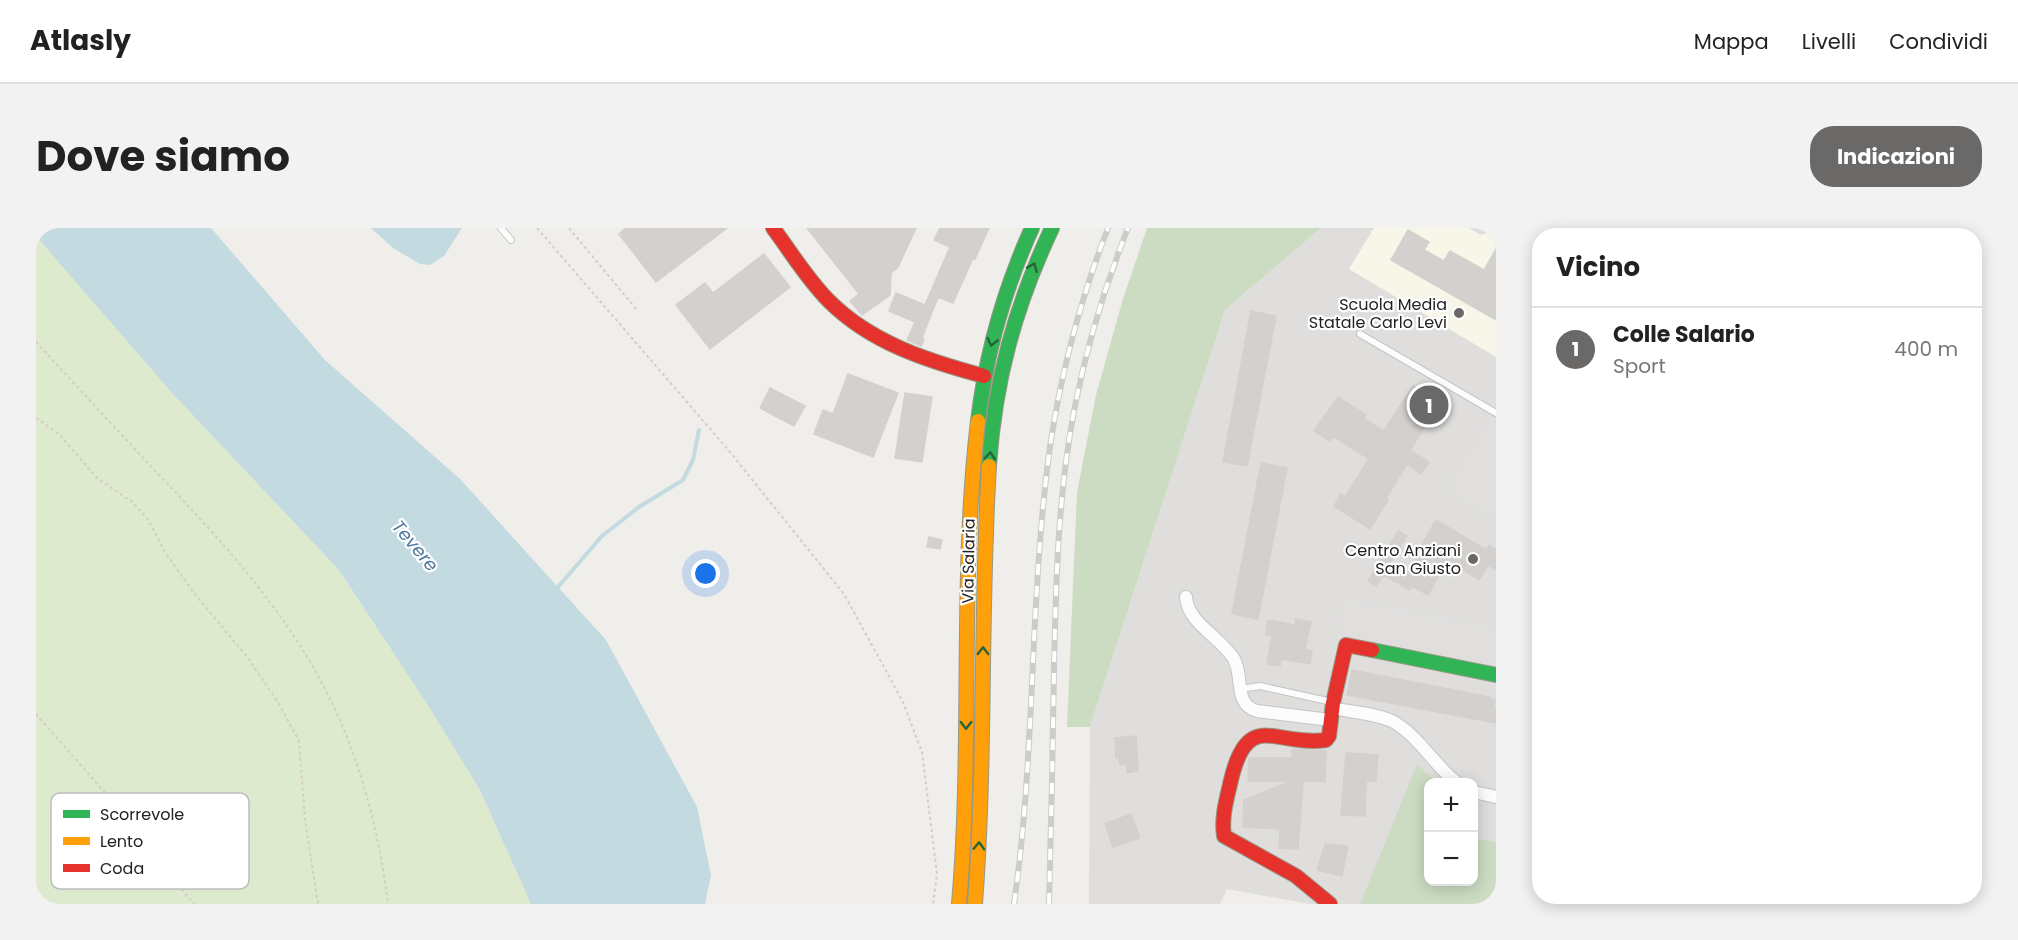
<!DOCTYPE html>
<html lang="it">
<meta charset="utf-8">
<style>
:root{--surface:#fff;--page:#f2f2f2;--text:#222;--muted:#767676;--line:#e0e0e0;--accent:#6a6968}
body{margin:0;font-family:Poppins,sans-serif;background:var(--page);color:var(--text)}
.controls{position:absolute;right:18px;bottom:18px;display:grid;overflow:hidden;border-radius:12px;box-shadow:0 3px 15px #0003}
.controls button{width:54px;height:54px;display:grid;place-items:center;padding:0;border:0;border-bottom:2px solid var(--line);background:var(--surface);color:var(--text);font:30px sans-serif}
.you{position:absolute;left:670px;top:346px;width:21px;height:21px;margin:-15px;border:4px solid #fff;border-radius:50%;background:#1a73e8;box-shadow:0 0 0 9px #1a73e833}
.badge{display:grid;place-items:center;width:39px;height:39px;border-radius:50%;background:var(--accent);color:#fff;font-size:20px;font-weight:700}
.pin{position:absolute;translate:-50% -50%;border:3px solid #fff;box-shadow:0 2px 6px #0006}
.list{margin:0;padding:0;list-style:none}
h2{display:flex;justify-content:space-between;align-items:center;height:78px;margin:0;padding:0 24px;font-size:26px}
h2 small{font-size:20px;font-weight:400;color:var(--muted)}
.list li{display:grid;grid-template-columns:39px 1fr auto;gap:18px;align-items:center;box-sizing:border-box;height:84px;padding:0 24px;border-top:2px solid var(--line)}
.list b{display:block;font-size:22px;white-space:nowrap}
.list p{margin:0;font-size:20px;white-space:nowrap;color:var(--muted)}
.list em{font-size:20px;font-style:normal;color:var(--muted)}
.map{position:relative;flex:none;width:1460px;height:676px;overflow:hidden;border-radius:24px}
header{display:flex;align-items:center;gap:36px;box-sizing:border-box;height:84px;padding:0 30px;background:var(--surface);border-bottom:2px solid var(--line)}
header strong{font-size:28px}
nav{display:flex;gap:33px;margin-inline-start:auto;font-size:21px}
.intro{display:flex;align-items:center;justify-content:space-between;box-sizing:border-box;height:144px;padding:0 36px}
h1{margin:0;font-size:42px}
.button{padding:15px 27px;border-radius:24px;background:var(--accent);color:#fff;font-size:21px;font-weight:700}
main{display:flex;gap:36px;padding:0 36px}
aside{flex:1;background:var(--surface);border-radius:24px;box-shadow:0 3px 15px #0003}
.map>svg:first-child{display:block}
</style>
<header>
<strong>Atlasly</strong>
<nav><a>Mappa</a><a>Livelli</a><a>Condividi</a></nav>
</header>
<div class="intro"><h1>Dove siamo</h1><a class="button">Indicazioni</a></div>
<main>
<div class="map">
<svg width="1460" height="676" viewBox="0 0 1460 676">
<rect width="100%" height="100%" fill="#f0eeeb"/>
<path fill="#dfdedc" d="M1285 0H1460V612L1438 608V554H1392L1326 676H1274L1191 661 1184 676H1053L1054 499 1189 82Z"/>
<path fill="#f7f6e9" d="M1338 0H1433L1445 7 1460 2V129L1313 41Z"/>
<path fill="#ddeacd" d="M0 7 136 165 303 342 393 479 444 562 495 676H0Z"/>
<path fill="#ccdcc3" d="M1111 0H1285L1189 82 1054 499H1031L1041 264 1060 167 1086 74Z
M1381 536 1400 554H1392V654H1438V610L1460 614V676H1324Z"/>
<path fill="#e0dfde" d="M1454 191 1460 195V291L1411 263Z
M1310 371 1460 400V447L1301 416Z
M1438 580 1460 583V614L1438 610Z"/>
<path fill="#c2dae0" d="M0 0H175L289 132 424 251 570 412 661 579 675 647 669 676H495L444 562 393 479 303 342 136 165 0 8Z
M335 0H426L408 28 394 37 384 36 357 20Z"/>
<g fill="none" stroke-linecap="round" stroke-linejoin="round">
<path stroke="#c2dae0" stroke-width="4" d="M522 359 566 308 603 279 647 252 657 232 663 202"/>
</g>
<path fill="#d3d0ce" stroke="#d3d0cd" stroke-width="1.5" d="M590 0H691L620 54 583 6Z
M771 0H880L862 39 855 45 854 67 826 87 814 73 823 66Z
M904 0H953L939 31 937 30 917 75 902 69 886 110 888 111 885 118 871 112 879 94 853 83 860 65 889 77 914 19 898 12Z
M1372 2 1393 14 1388 22 1408 33 1414 23 1448 42 1460 21V92L1355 32Z
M728 26 754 59 674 121 640 77 669 55 677 65Z
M1215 83 1240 88 1211 238 1187 234Z
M812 146 862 165 837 229 778 206 787 182 797 186Z
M1377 158 1404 175 1374 222 1393 234 1385 246 1371 236 1350 270 1352 272 1334 301 1298 278 1305 266 1309 269 1333 231 1297 208 1294 213 1278 203 1302 169 1330 187 1327 190 1348 203Z
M734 160 769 178 758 198 724 180Z
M869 165 896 169 886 234 859 230Z
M1225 235 1251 240 1222 391 1196 386Z
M1400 292 1450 322 1453 317 1460 321V342L1452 337 1443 352 1421 338 1405 344 1392 367 1376 358 1374 362 1347 347 1340 358 1332 353 1362 303 1371 308 1354 335 1372 345 1384 324 1382 323Z
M893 309 906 312 904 321 891 319Z
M1260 391 1275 394 1269 422 1276 423 1274 436 1245 431 1244 438 1231 436 1236 408 1230 407 1232 392 1259 397Z
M1316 442 1454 469V472H1459L1458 481H1460V495L1311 467Z
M1100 508 1102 543 1091 545V537H1084L1083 530H1080L1079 510Z
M1256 521 1290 523 1289 554 1267 553 1262 621 1243 620 1244 601 1207 599 1208 572 1255 553H1212L1213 530H1256Z
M1310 525 1342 527 1340 554 1330 553 1329 588 1305 587Z
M1095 586 1104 610 1077 619 1069 596Z
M1289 616 1312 618 1306 648 1281 642Z"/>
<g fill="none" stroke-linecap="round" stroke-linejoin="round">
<defs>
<path id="lane" d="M465 0 475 12
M1324 106 1460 185
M1204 461 1224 458 1296 474"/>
<path id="street" d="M1150 369C1152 396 1185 409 1198 431 1208 449 1197 476 1221 483L1294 492
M1296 480C1315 484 1338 485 1356 493 1382 507 1397 536 1420 554
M1438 564 1460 569"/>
<path id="fast" d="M942 193C950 125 968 62 996 0
M953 238C959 151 979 79 1016 0
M1336 422 1460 447"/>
<path id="slow" d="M923 676C937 515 923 353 942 193
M939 676C950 530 944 384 953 238"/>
<path id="jam" d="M737 0C755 24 771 51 793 73 835 115 892 133 948 148
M1294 676 1260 648 1188 608C1185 589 1191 570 1195 552 1212 480 1240 519 1290 512L1293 508 1297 475 1310 417 1336 422"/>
</defs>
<use href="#lane" stroke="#c6c5c3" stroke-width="8"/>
<use href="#street" stroke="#c6c5c3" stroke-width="14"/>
<use href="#fast" stroke="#979884" stroke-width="16"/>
<use href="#slow" stroke="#979884" stroke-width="16"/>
<use href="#jam" stroke="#979884" stroke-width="16"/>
<path stroke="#d7cbca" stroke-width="2" stroke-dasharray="3 3" stroke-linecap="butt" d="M501 0 694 224 808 366 867 474 886 524 901 646 897 676
M533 0 601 82
M0 114C36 153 72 192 108 231 173 299 241 371 286 455 322 523 343 600 352 676
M0 190 23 206 61 250 95 273 111 290 129 324 157 364 212 430 243 476 263 513 269 592 282 676
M0 486 85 583 110 620 158 676"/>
<use href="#lane" stroke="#fdfcfc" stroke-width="6"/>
<use href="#street" stroke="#fdfcfc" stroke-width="12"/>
<use href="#fast" stroke="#30b455" stroke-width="14"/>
<use href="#slow" stroke="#ff9f0a" stroke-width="14"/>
<use href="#jam" stroke="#e5322d" stroke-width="14"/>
<defs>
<path id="rail" d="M978 676C1000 525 993 370 1014 219 1025 144 1045 70 1072 0
M1013 676C1015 597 1017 519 1018 440 1020 352 1022 264 1039 178 1051 117 1069 58 1092 0"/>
</defs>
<use href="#rail" stroke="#ccc" stroke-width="6"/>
<use href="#rail" stroke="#fff" stroke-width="4" stroke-dasharray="11" stroke-linecap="butt"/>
</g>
<defs><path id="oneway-chevron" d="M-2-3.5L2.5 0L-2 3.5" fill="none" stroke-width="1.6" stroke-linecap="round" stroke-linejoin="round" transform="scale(1.5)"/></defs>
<g stroke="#286439">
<use href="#oneway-chevron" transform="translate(997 39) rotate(-66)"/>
<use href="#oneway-chevron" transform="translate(956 114) rotate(103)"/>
<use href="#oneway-chevron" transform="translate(954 228) rotate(-85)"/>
<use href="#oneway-chevron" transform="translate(947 423) rotate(-89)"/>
<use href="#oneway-chevron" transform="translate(930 497) rotate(91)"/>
<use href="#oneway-chevron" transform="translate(943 618) rotate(-88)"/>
</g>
<g fill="#6a6968" stroke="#fff" stroke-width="2">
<circle cx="1423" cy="85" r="6"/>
<circle cx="1437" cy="331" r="6"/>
</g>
<g text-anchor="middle" stroke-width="4.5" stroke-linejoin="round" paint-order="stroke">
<g font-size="16" fill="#222" stroke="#fff" text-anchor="end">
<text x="1411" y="82">Scuola Media<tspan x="1411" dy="18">Statale Carlo Levi</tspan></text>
<text x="1425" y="328">Centro Anziani<tspan x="1425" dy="18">San Giusto</tspan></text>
</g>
<g font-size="16" fill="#222" stroke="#fff">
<text transform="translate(932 333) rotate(-89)" y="6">Via Salaria</text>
</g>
<g font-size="18" font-style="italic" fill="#4e769c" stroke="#fff">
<text transform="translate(379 318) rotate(50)" y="6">Tevere</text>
</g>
</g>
<rect x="15" y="565" width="198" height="96" rx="9" fill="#fff" stroke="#bdbdbd" stroke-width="1.5"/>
<rect x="27" y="582" width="27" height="8" fill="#30b455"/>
<rect x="27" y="609" width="27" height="8" fill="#ff9f0a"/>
<rect x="27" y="636" width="27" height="8" fill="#e5322d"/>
<g font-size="16" fill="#222">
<text x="64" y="592">Scorrevole</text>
<text x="64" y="619">Lento</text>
<text x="64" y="646">Coda</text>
</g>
</svg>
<div class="controls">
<button>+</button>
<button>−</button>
</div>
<div class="you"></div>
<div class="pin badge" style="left:1393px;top:177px">1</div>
</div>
<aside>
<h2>Vicino<small></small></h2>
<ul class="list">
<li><span class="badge">1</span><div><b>Colle Salario</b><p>Sport</p></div><em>400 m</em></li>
</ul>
</aside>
</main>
